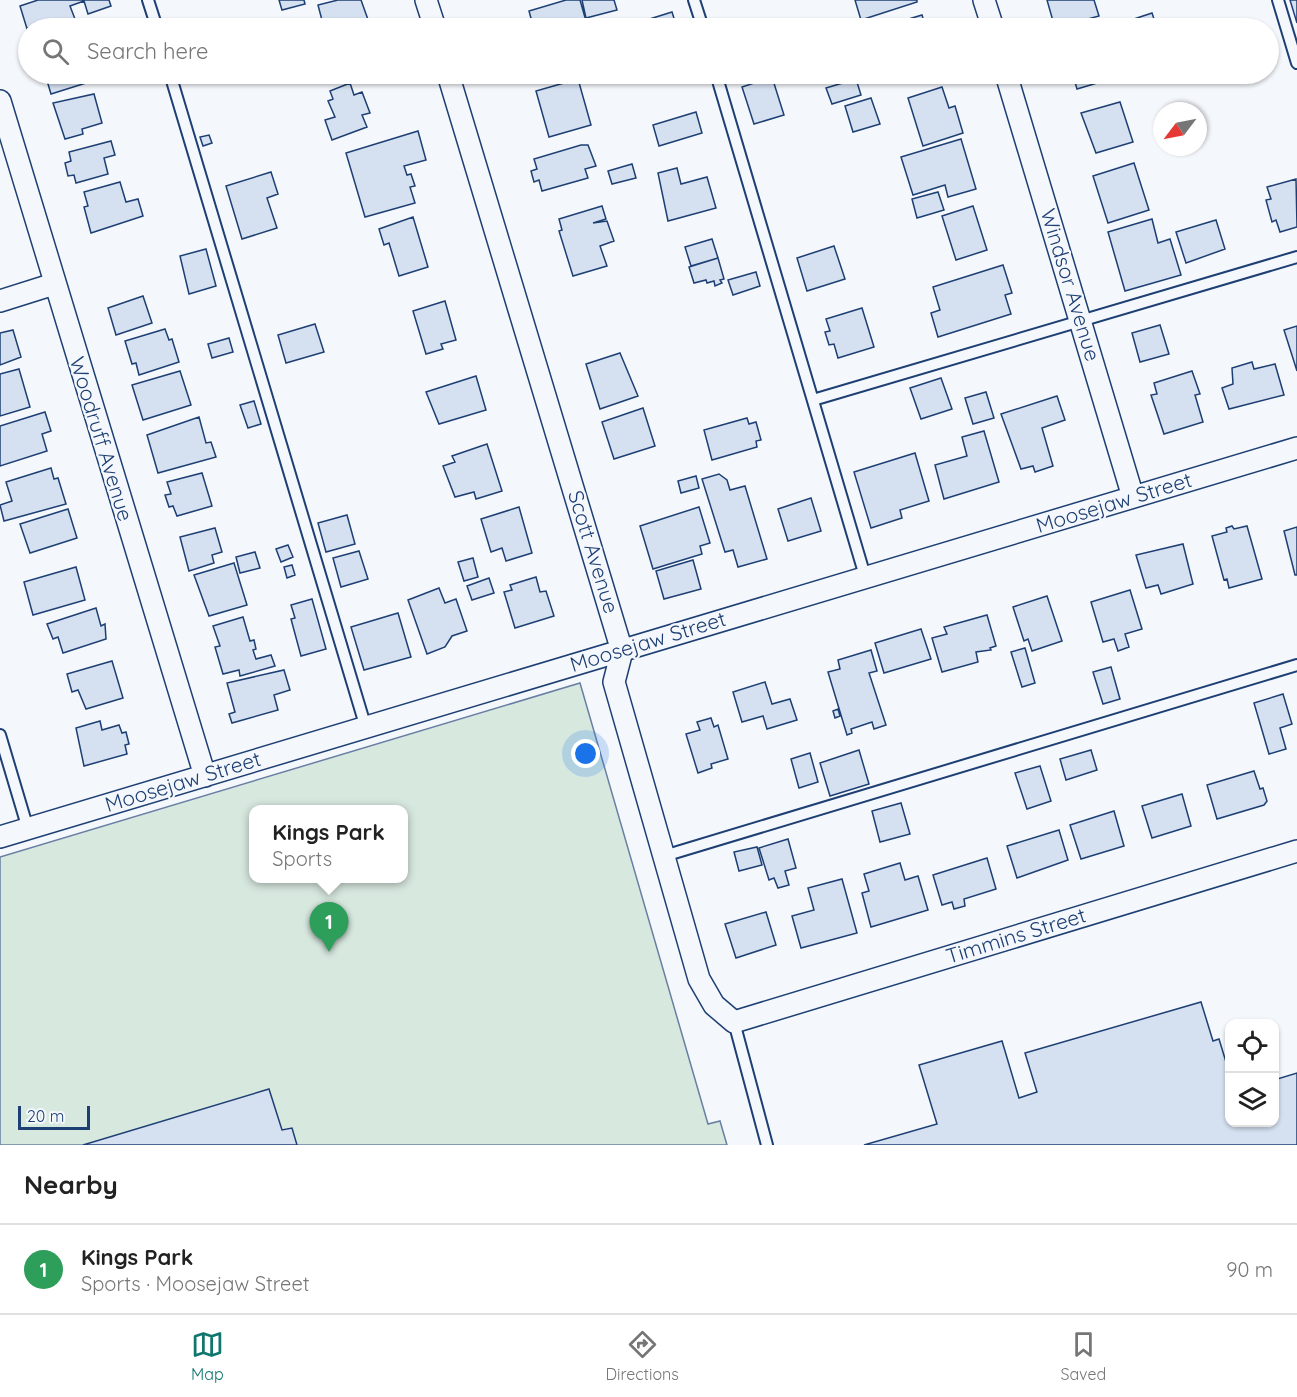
<!DOCTYPE html>
<meta charset="utf-8">
<style>
:root{--surface:#fff;--page:#f2f2f2;--text:#222;--muted:#767676;--line:#e0e0e0;--accent:#0f766e}
body{margin:0;font-family:Quicksand,sans-serif;background:var(--page);color:var(--text)}
.controls{position:absolute;right:18px;bottom:18px;display:grid;overflow:hidden;border-radius:12px;box-shadow:0 2px 4px #0004}
.controls button{width:54px;height:54px;display:grid;place-items:center;padding:0;border:0;border-bottom:2px solid var(--line);background:var(--surface);color:var(--text);font:30px sans-serif}
.compass{position:absolute;left:1153px;top:102px;width:54px;height:54px;border-radius:50%;background:var(--surface);box-shadow:0 2px 4px #0004;rotate:238deg}
.scale{position:absolute;left:18px;bottom:15px;width:72px;box-sizing:border-box;padding-left:6px;border:3px solid #1d3f73;border-top:0;font-size:16px;line-height:21px;white-space:nowrap;color:#1d3f73;-webkit-text-stroke:4px #f4f7fb;paint-order:stroke}
.you{position:absolute;left:586px;top:754px;width:21px;height:21px;margin:-15px;border:4px solid #fff;border-radius:50%;background:#1a73e8;box-shadow:0 0 0 9px #1a73e833}
.badge{display:grid;place-items:center;width:39px;height:39px;border-radius:50%;background:var(--accent);color:#fff;font-size:20px;font-weight:700}
.pin{position:absolute;translate:-50% -50px;filter:drop-shadow(0 2px 3px #0008)}
.pin::after{content:'';position:absolute;top:32px;width:21px;height:18px;background:inherit;clip-path:polygon(0 0,100% 0,50% 100%)}
.popup{position:absolute;left:249px;top:805px;width:159px;height:78px;box-sizing:border-box;display:grid;place-content:center;border-radius:12px;background:var(--surface);filter:drop-shadow(0 2px 4px #0005);font-size:20px;white-space:nowrap;color:var(--muted)}
.popup b{font-size:22px;color:var(--text)}
.popup::after{content:'';position:absolute;left:50%;top:100%;margin-left:-12px;border:12px solid transparent;border-top-color:var(--surface)}
.list{margin:0;padding:0;list-style:none}
h2{display:flex;justify-content:space-between;align-items:center;height:78px;margin:0;padding:0 24px;font-size:26px}
h2 small{font-size:20px;font-weight:400;color:var(--muted)}
.list li{display:grid;grid-template-columns:39px 1fr auto;gap:18px;align-items:center;box-sizing:border-box;height:90px;padding:0 24px;border-top:2px solid var(--line)}
.list b{display:block;font-size:22px;white-space:nowrap}
.list p{margin:0;font-size:20px;white-space:nowrap;color:var(--muted)}
.list em{font-size:20px;font-style:normal;color:var(--muted)}
.icon{flex:none;width:33px;height:33px;fill:none;stroke:currentColor;stroke-width:2;stroke-linecap:round;stroke-linejoin:round}
.map{position:relative;flex:none;width:1297px;height:1145px;overflow:hidden}
.search{position:absolute;background:var(--surface);box-shadow:0 2px 4px #0004;left:18px;right:18px;top:18px;height:66px;display:flex;align-items:center;gap:15px;box-sizing:border-box;padding:0 21px;border-radius:33px;color:var(--muted);font-size:22px}
.sheet{height:168px;background:var(--surface)}
nav{display:flex;justify-content:space-around;align-items:center;box-sizing:border-box;height:84px;border-top:2px solid var(--line);background:var(--surface);font-size:16px;color:var(--muted)}
nav a{display:grid;justify-items:center;gap:3px}
nav .on{color:var(--accent)}
.map>svg:first-child{display:block}
</style>
<div class="map">
<svg width="1297" height="1145" viewBox="0 0 1297 1145">
<rect width="100%" height="100%" fill="#f4f7fb"/>
<path fill="#d7e8df" stroke="#687fa3" stroke-width="1.5" fill-rule="evenodd" d="M580 683 708 1124 720 1121 727 1145H0V857ZM254 810H404V878H254Z"/>
<path fill="#d5e0f0" stroke="#1d3f73" stroke-width="1.5" d="M38 0H109L111 6 88 14 84 1 70 6 75 19 67 22 70 28H28V32L20 6Z
M279 0H304L305 4 282 10Z
M338 0H361L371 28H324L318 5Z
M566 0H580L588 28H524L522 24 532 22 529 11Z
M582 0H614L617 10 586 18Z
M855 0H917V2L861 20Z
M1047 0H1094L1099 16 1055 28Z
M1290 0H1297V23Z
M672 12 677 28H642L640 22Z
M1152 13 1157 28H1114L1113 26Z
M922 15 926 28H879Z
M776 19 779 28H744Z
M823 22 825 28H803Z
M45 74H83L86 83 51 94Z
M529 74H548L530 79Z
M1067 74H1113L1114 78 1077 89 1073 75 1068 76Z
M772 77 784 115 754 124 742 87Z
M578 79 591 125 549 137 536 91Z
M856 79 861 95 832 104 826 88Z
M350 83 354 95 362 92 370 113 362 115 367 127 332 140 325 120 335 117 328 101 333 99 330 91Z
M942 87 949 108 955 106 963 133 923 146 908 98Z
M94 94 102 123 82 129 83 134 65 139 53 103Z
M871 98 880 124 853 132 845 106Z
M1120 102 1133 142 1096 153 1081 113Z
M696 112 702 133 659 146 653 125Z
M418 131 426 160 404 166 407 175 411 174 415 186 410 187 415 203 365 217 346 153Z
M209 135 212 143 203 146 200 137Z
M961 139 976 189 948 197 945 185 913 195 901 157Z
M111 141 115 155 104 158 108 174 76 183 74 175 68 176 65 163 71 161 69 152Z
M581 145H588L596 166 585 169 588 178 542 191 539 180 534 182 531 171 537 169 534 159Z
M1134 163 1149 210 1108 223 1093 176Z
M632 164 636 178 612 184 608 171Z
M677 168 681 184 707 177 716 208 668 221 658 173Z
M271 172 278 194 267 198 277 228 242 239 226 186Z
M1296 179 1297 227 1280 232 1276 220 1272 222 1266 200 1271 199 1267 187Z
M120 182 126 202 138 199 143 216 91 233 84 207 88 206 84 192Z
M938 192 944 210 917 218 912 199Z
M602 206 606 219 593 223 607 221 614 241 600 246 607 266 573 276 559 231 562 230 559 219Z
M973 206 987 250 956 260 942 216Z
M413 217 428 267 399 276 389 243 384 245 379 229Z
M1152 219 1158 243 1170 239 1181 275 1125 291 1108 232Z
M1216 220 1225 249 1186 263 1176 232Z
M712 239 718 258 691 266 685 247Z
M834 246 845 279 807 291 797 258Z
M206 249 216 286 189 294 180 256Z
M718 258 724 279 720 280 722 283 715 286 714 281 707 283 706 280 694 283 689 267Z
M1003 265 1012 293 1005 295 1011 314 938 337 931 313 940 310 933 287Z
M756 272 760 286 733 295 728 280Z
M143 296 152 323 116 335 108 308Z
M445 301 456 340 441 344 443 349 426 354 413 311Z
M862 308 874 347 838 358 834 344 829 345 825 332 830 331 826 319Z
M315 324 324 352 286 363 278 335Z
M1160 325 1169 354 1140 362 1132 333Z
M1297 326V371L1284 330Z
M165 329 169 340 172 339 179 362 139 375 136 363 132 364 125 341Z
M13 330 21 357 0 365V333Z
M229 338 233 352 212 358 208 344Z
M620 353 638 396 600 409 586 364Z
M1252 362 1254 369 1275 364 1284 395 1229 409 1222 388 1233 384 1232 368Z
M19 369 30 407 0 416V374Z
M180 371 191 405 143 420 132 385Z
M1192 371 1200 394 1195 395 1203 422 1164 434 1151 395 1157 394 1154 383Z
M476 376 486 410 439 424 426 392Z
M941 378 952 409 921 419 910 388Z
M986 392 994 418 973 424 965 398Z
M1057 396 1065 420 1042 428 1053 466 1035 472 1033 466 1021 469 1001 414Z
M254 401 261 424 248 428 240 405Z
M643 408 655 446 614 459 602 422Z
M45 412 51 431 42 434 47 451 0 466V426Z
M199 417 206 443 211 442 216 457 158 473 147 435Z
M747 418 749 424 756 422 761 440 756 441 757 447 712 460 704 430Z
M984 431 999 482 944 499 935 465 967 456 962 437Z
M487 444 502 491 476 499 474 492 455 497 443 466 455 462 452 456Z
M915 453 929 501 900 510 902 518 871 528 854 472Z
M51 468 54 479 58 478 66 504 4 521 0 505 12 501 6 482Z
M202 473 212 506 177 516 173 506 169 507 165 495 171 494 167 482Z
M719 474 727 480 730 490 745 486 767 559 738 567 733 550 725 552 702 479Z
M696 476 699 488 681 493 678 481Z
M811 498 821 531 788 541 778 509Z
M519 507 532 553 506 561 502 548 491 552 481 519Z
M699 507 710 543 700 546 702 554 653 569 640 526Z
M68 509 77 538 30 553 20 524Z
M347 515 355 544 326 552 318 523Z
M1232 526 1234 529 1247 526 1262 579 1229 588 1227 579 1224 580 1212 536 1227 532 1226 528Z
M1297 527V575H1295L1284 531Z
M215 528 222 552 212 555 214 563 189 571 180 537Z
M1183 544 1193 584 1161 594 1158 585 1146 588 1136 555Z
M288 545 293 557 281 562 276 549Z
M359 551 368 579 341 587 333 558Z
M255 552 260 568 240 573 236 557Z
M473 558 478 577 464 581 458 562Z
M693 560 701 589 664 599 656 571Z
M234 563 247 605 209 616 194 575Z
M292 565 295 575 287 578 284 567Z
M76 567 85 600 33 615 24 582Z
M536 577 540 592 546 591 554 616 515 628 504 592 512 590 510 585Z
M489 578 494 593 472 600 467 586Z
M439 588 445 603 456 599 467 631 452 636 445 647 427 654 408 600Z
M1130 590 1142 629 1125 634 1129 647 1118 651 1114 639 1103 642 1091 602Z
M1047 596 1062 641 1032 651 1028 639 1024 641 1013 607Z
M312 599 326 649 301 656 291 619 295 618 291 605Z
M96 608 101 626 105 624 106 639 63 653 58 637 53 639 47 624Z
M398 613 411 657 364 670 351 627Z
M987 615 996 646 990 648 991 650 976 652 978 662 942 672 932 638 947 634 944 627Z
M243 617 250 641 254 640 256 649 253 650 256 659 271 655 275 666 240 676 239 670 223 674 215 647 220 646 213 626Z
M921 629 931 659 884 673 875 643Z
M1025 648 1035 683 1022 687 1011 652Z
M871 650 877 671 869 673 886 725 874 729 872 722 851 729 852 733 847 735 828 672 840 669 838 660Z
M112 661 123 698 86 709 78 690 72 692 67 674Z
M1111 667 1120 699 1103 704 1093 672Z
M284 670 290 690 274 695 278 710 232 723 229 714 235 712 227 683Z
M765 682 772 704 790 699 797 720 767 729 763 716 742 722 733 692Z
M1283 694 1292 724 1280 728 1286 749 1269 754 1254 703Z
M838 709 840 716 835 718 833 711Z
M711 718 714 727 718 725 728 759 711 764 712 768 698 773 686 734 700 730 697 722Z
M100 721 102 730 119 725 122 733 126 732 129 744 125 745 127 754 84 766 76 728Z
M859 750 869 784 830 796 820 763Z
M1091 750 1097 770 1066 780 1060 759Z
M810 753 818 782 799 788 791 759Z
M1040 766 1051 801 1027 809 1015 773Z
M1254 771 1260 789 1263 788 1267 801 1264 805 1217 819 1207 785Z
M1182 794 1191 826 1152 838 1142 806Z
M901 803 910 834 880 842 872 811Z
M1114 811 1124 846 1081 859 1070 825Z
M1059 830 1068 860 1017 878 1007 846Z
M788 839 796 868 785 871 789 885 778 888 774 878 769 880 759 848Z
M757 847 762 865 739 871 734 852Z
M987 858 996 889 964 899 965 906 954 909 952 902 942 905 933 875Z
M900 863 905 880 918 876 928 910 871 927 862 893 869 891 864 874Z
M842 879 857 933 801 948 792 916 814 910 808 888Z
M766 912 776 945 736 958 725 924Z
M1201 1002 1213 1041 1219 1039 1230 1075V1122H1274V1080L1297 1073V1145H864L937 1124 919 1065 1002 1041 1019 1098 1037 1092 1025 1053Z
M269 1089 282 1130 292 1128 297 1145H83Z"/>
<g fill="none" stroke-linecap="round" stroke-linejoin="round">
<defs>
<path id="lane" d="M148 0 157 28
M694 0 703 28
M1278 0 1297 63
M170 74 366 728
M716 74 865 576
M813 400 1297 257
M0 735 28 829
M664 856 1297 665
M734 1022 767 1145"/>
<path id="street" d="M426 0 435 28
M984 0 993 28
M448 74 622 651 614 682 699 979 714 1005 734 1022 1297 851
M1006 74 1133 497
M0 101 205 776
M0 301 54 284
M0 837 1297 448"/>
</defs>
<use href="#lane" stroke="#1d3f73" stroke-width="14"/>
<use href="#street" stroke="#1d3f73" stroke-width="24"/>
<use href="#lane" stroke="#f4f7fb" stroke-width="10"/>
<use href="#street" stroke="#f4f7fb" stroke-width="21"/>
</g>
<g text-anchor="middle" stroke-width="4.5" stroke-linejoin="round" paint-order="stroke">
<g font-size="21" fill="#1d3f73" stroke="#f4f7fb">
<text transform="translate(1070 285) rotate(73)" y="7">Windsor Avenue</text>
<text transform="translate(101 439) rotate(73)" y="7">Woodruff Avenue</text>
<text transform="translate(1114 503) rotate(-17)" y="7">Moosejaw Street</text>
<text transform="translate(593 552) rotate(73)" y="7">Scott Avenue</text>
<text transform="translate(648 642) rotate(-17)" y="7">Moosejaw Street</text>
<text transform="translate(183 782) rotate(-17)" y="7">Moosejaw Street</text>
<text transform="translate(1016 936) rotate(-17)" y="7">Timmins Street</text>
</g>
</g>
</svg>
<div class="controls">
<button><svg class="icon" aria-label="locate" viewBox="0 0 24 24"><circle cx="12" cy="12" r="6"/><path d="M12 2v4M12 18v4M2 12h4M18 12h4"/></svg></button>
<button><svg class="icon" aria-label="layers" viewBox="0 0 24 24"><path d="M12 4l9 5-9 5-9-5zM3 14l9 5 9-5"/></svg></button>
</div>
<svg class="compass" viewBox="-18 -18 36 36"><path d="M0-13l5 13h-10z" fill="#e53935"/><path d="M0 13l5-13h-10z" fill="#767676"/></svg>
<div class="scale">20 m</div>
<div class="you"></div>
<div class="pin badge" style="left:329px;top:952px;background:#2e9e5b">1</div>
<div class="popup"><b>Kings Park</b>Sports</div>
<div class="search"><svg class="icon" aria-label="search" viewBox="0 0 24 24"><circle cx="10" cy="10" r="6"/><path d="M15 15l6 6"/></svg>Search here</div>
</div>
<section class="sheet">
<h2>Nearby<small></small></h2>
<ul class="list">
<li><span class="badge" style="background:#2e9e5b">1</span><div><b>Kings Park</b><p>Sports · Moosejaw Street</p></div><em>90 m</em></li>
</ul>
</section>
<nav>
<a class="on"><svg class="icon" aria-label="map" viewBox="0 0 24 24"><path d="M3 6l6-2 6 2 6-2v14l-6 2-6-2-6 2zM9 4v14M15 6v14"/></svg>Map</a>
<a><svg class="icon" aria-label="directions" viewBox="0 0 24 24"><path d="M12 3l9 9-9 9-9-9zM9 14v-3h6M13 9l2 2-2 2"/></svg>Directions</a>
<a><svg class="icon" aria-label="saved" viewBox="0 0 24 24"><path d="M7 4h10v16l-5-4-5 4z"/></svg>Saved</a>
</nav>
